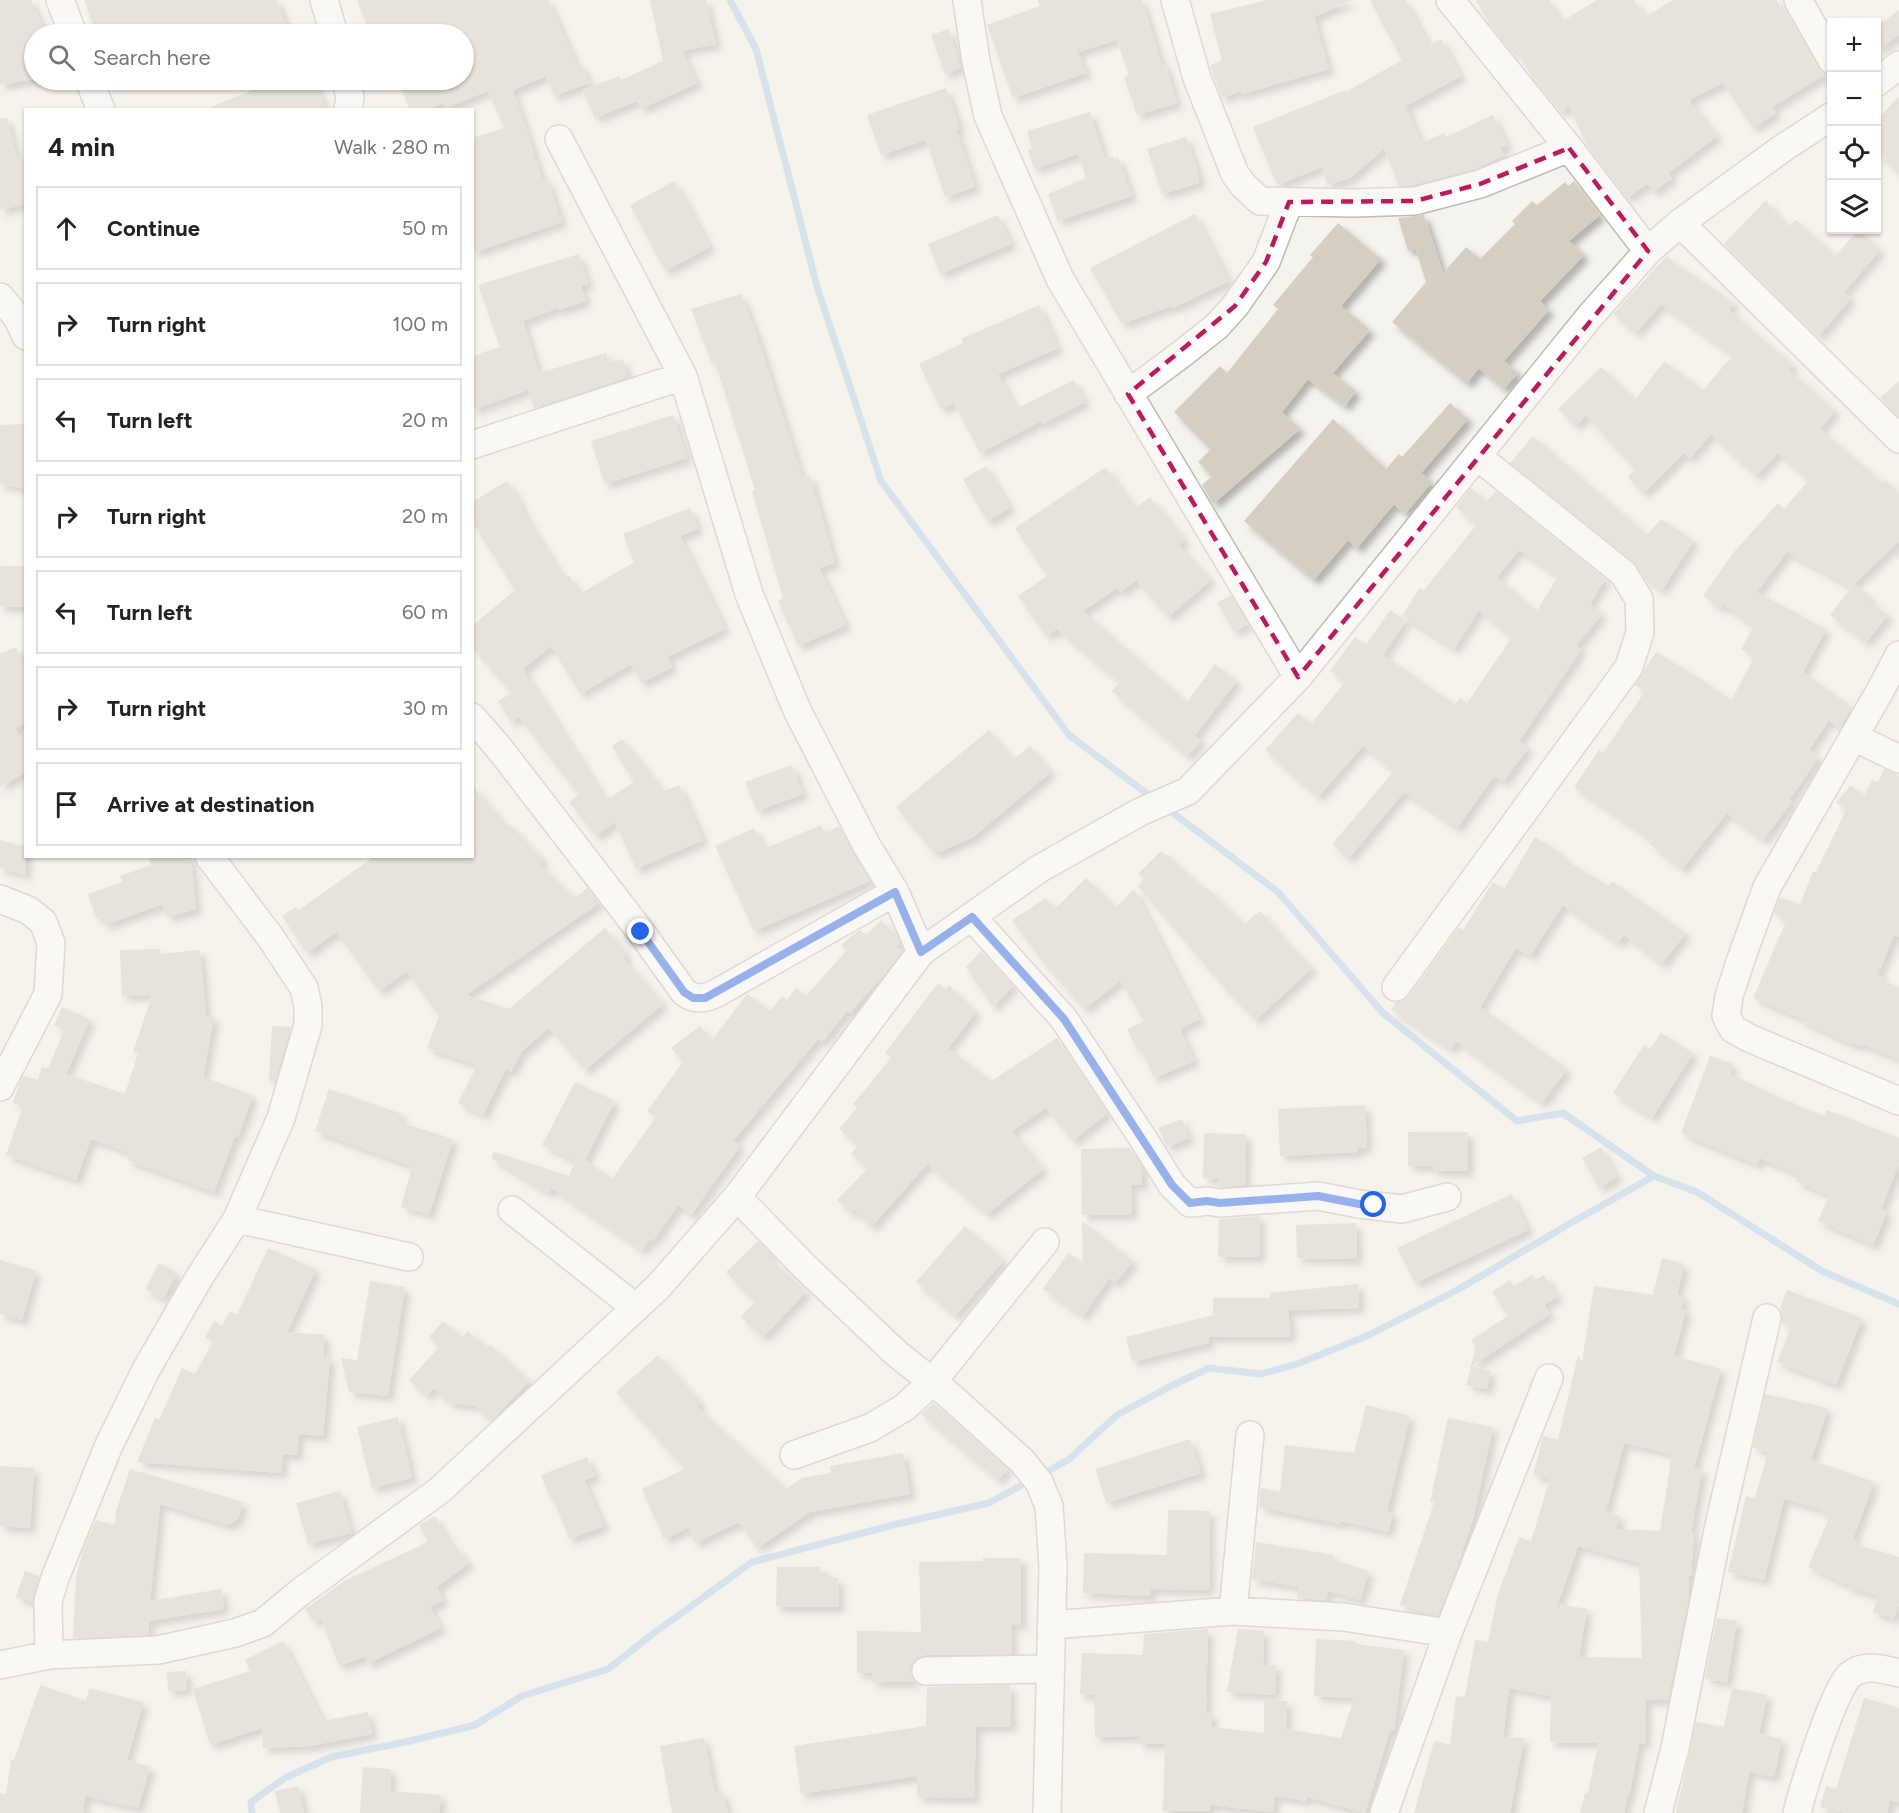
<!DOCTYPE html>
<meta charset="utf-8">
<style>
:root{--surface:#fff;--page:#f2f2f2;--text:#222;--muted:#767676;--line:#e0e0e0}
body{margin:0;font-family:Figtree,sans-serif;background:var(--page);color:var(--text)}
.controls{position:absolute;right:18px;top:18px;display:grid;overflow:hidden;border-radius:0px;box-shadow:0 2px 4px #0004}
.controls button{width:54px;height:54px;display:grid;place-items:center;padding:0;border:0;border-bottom:2px solid var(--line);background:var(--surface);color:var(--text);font:30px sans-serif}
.stop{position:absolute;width:18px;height:18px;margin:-14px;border:4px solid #2563eb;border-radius:50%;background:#fff}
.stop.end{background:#2563eb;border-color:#fff;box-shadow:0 2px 6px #0008}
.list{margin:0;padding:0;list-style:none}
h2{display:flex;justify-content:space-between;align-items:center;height:78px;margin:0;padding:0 24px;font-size:26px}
h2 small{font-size:20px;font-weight:400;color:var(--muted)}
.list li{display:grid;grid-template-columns:39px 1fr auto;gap:18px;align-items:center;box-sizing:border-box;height:84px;margin:0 12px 12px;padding:0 12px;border:2px solid var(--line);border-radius:0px}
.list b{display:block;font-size:22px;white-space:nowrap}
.list em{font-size:20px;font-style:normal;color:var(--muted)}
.icon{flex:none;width:33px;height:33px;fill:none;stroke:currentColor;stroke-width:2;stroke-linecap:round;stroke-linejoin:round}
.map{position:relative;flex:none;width:1899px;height:1813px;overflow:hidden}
.search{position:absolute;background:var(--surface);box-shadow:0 2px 4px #0004;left:24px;top:24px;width:450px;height:66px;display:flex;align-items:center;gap:15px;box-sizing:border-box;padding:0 21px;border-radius:33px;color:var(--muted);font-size:22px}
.panel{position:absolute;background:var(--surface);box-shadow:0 2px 4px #0004;left:24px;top:108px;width:450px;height:750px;border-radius:0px}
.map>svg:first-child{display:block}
</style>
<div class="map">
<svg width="1899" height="1813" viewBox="0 0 1899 1813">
<defs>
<filter id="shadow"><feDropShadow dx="5.5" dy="5.5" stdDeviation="3" flood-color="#0004"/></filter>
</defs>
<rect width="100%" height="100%" fill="#f5f3ed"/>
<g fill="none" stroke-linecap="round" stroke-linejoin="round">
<path stroke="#b1d0ea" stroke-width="7" d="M730 0 756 49 818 290 881 481 1069 735 1154 799
M1165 807 1278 892 1383 1013 1517 1121 1563 1113 1654 1176 1697 1192 1822 1271 1899 1304
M1041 1475 1068 1460 1117 1415 1169 1387 1209 1368 1261 1374 1297 1364 1369 1335 1459 1289 1569 1224 1654 1176
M252 1813 251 1802 285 1778 331 1757 410 1741 475 1725 522 1696 608 1669 650 1636 752 1562 893 1525 989 1503 1031 1480"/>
</g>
<path fill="#d5cfc3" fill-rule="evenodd" filter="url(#shadow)" d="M0 0H31L46 34H34V79L0 85Z
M84 0H277L289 34H96Z
M357 0H548L577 66 582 65 589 83 554 96 546 76 513 90 543 181 547 179 562 222 472 253V138L504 128 488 91 445 108 443 103 427 110H410L398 80H464V34H370Z
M650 0H706L716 44 682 51 697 83 641 109 637 101 595 118 582 90 619 76 621 80 663 61Z
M1038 0H1142L1162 65 1165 64 1177 103 1137 115 1124 77 1129 76 1117 40 1078 52 1086 73 1013 98 987 25 1040 6Z
M1267 0H1352L1314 17 1329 69 1242 94 1241 91 1222 98 1210 65 1222 61 1210 14Z
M1370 0H1405L1429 45 1441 39 1461 76 1406 106 1421 143 1444 133 1446 137 1493 115 1507 145 1500 148 1504 155 1475 169 1413 185 1399 186 1384 149 1350 178 1327 185 1322 167 1277 185 1253 127 1346 90V92L1402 60Z
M1476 0H1549L1561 22 1597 0H1634L1645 17 1673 0H1776L1823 76 1772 107 1776 113 1753 128 1723 83 1689 100 1717 136 1668 173 1672 178 1654 191 1647 184 1627 198 1586 144 1569 106 1561 112 1532 77 1516 50 1512 52 1489 23Z
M1899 10V35L1876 51V27Z
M949 29 961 68 945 74 931 35Z
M272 80H314L327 110H204L262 86 261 84Z
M946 88 960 128 956 129 975 187 945 197 926 140 881 155 867 115Z
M1899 96V172L1876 152V121Z
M1090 112 1105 159 1113 156 1114 159 1118 158 1132 196 1058 221 1048 194 1086 178 1078 154 1034 169 1028 150 1032 149 1027 131Z
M7 118 18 161 26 158V204L0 210V119Z
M1186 137 1199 175V183L1162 194 1147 149Z
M674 181 710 247 665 271 630 205Z
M1574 181 1600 215 1569 241 1584 255 1540 301 1549 310 1504 361 1518 373 1504 389 1479 368 1467 383 1392 322 1426 282 1415 248 1408 251 1398 218 1424 215 1443 273 1466 247 1480 259 1515 224 1512 221 1532 201 1537 205 1565 182 1568 186Z
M1766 200 1786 227 1796 220 1835 256 1858 230 1880 250 1844 292 1851 298 1819 336 1724 244Z
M1195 214 1229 281 1173 308 1171 306 1122 324 1090 268Z
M998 215 1011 244 940 274 928 244Z
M1338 223 1381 259 1341 306 1370 330 1333 373 1356 391 1345 406 1308 379 1282 412 1300 429 1213 504 1202 485 1212 476 1198 462 1211 449 1174 412 1220 366 1227 373 1278 309 1273 305 1313 257 1310 255Z
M579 254 588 284 581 286 586 301 559 310 558 308 523 321 539 373 606 353 609 363 623 359 628 377 534 408 528 390 472 410V356L500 347 478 285Z
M1667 256 1686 272 1687 271 1734 303 1729 310 1793 365 1789 370 1835 411 1820 429 1883 483 1886 480 1899 494V541L1851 587 1787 552 1757 592 1826 629 1803 672 1852 707 1840 728 1829 720 1809 750 1819 757 1789 800 1792 802 1763 840 1727 813 1682 869 1650 844 1653 840 1574 787 1599 750 1603 753 1645 691 1635 685 1656 652 1702 680 1731 700 1755 656 1741 649 1754 626 1723 605 1721 608 1703 596 1734 552 1778 503 1784 509 1809 480 1778 453 1756 476 1711 434 1690 458 1684 453 1644 493 1628 477 1635 469 1586 415 1576 426 1558 409 1601 367 1635 400 1664 361 1703 390 1733 355 1661 304 1636 333 1613 314Z
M741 294 758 338 802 477 810 475 835 563 819 568 846 625 798 646 778 601 783 598 752 491 755 490 715 362 712 364 691 309Z
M1039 305 1058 348 998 374 1016 409 1074 380 1085 402 1042 424 1041 421 980 453 954 403 941 409 919 364 963 343 961 339Z
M1899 381V417L1880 398Z
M1450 403 1468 419 1421 473 1432 482 1405 514 1394 504 1357 548 1348 540 1314 580 1244 521 1333 419 1386 469 1399 454 1402 457Z
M673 415 687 458 605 484 591 441Z
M26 424V489L0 484V425Z
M1533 436 1647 535 1661 519 1694 540 1662 590 1645 579 1633 561 1510 463Z
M986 466 1010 508 987 521 963 479Z
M1106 467 1135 509 1150 497 1185 540 1179 545 1211 580 1168 617 1136 580 1121 592 1117 588 1083 611 1187 702 1215 664 1237 681 1195 735 1201 741 1187 756 1112 691 1119 682 1057 629 1046 636 1018 596 1047 576 1015 528Z
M507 481 522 505 520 506 531 526 564 578 569 576 580 594 634 562 623 534 690 508 698 529 680 536 725 629 667 657 672 667 641 683 631 664 580 694 551 646 523 669 606 800 634 782 612 746 622 739 663 791 679 785 703 840 636 869 615 822 596 836 569 802 579 795 519 717 511 722 498 701 512 693 472 647V626L515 590 472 522V502Z
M1471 488 1487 501 1496 491 1605 579 1590 604 1602 614 1576 646 1581 650 1519 741 1528 748 1503 782 1494 776 1457 828 1404 792 1349 858 1332 844 1394 771 1363 746 1318 797 1265 750 1298 713 1311 724 1345 682 1330 671 1355 637 1366 645 1390 610 1406 621 1383 655 1455 704 1460 698 1467 703 1512 637 1479 610 1454 649 1402 616 1420 587 1424 590 1477 524 1456 507ZM1519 550 1558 576 1537 611 1497 577Z
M0 566H24V607H0Z
M1854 584 1872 598 1869 601 1888 615 1866 642 1830 615Z
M1231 595 1248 624 1234 632 1217 603Z
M16 647 26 670V723L15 728 26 745V772L0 787V654Z
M989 730 1013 760 1030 746 1051 772 973 837 939 852H933L896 807Z
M792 765 803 794 757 811 745 782Z
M1884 769 1899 776V937L1894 935 1878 975 1885 978 1884 981 1899 987V1059L1862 1044 1861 1046 1845 1041 1802 1021 1803 1019 1753 998 1787 919 1774 914 1780 897 1800 905 1813 871 1816 872 1846 810 1836 802 1851 785 1864 796 1872 780 1878 782Z
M472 785 507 827 510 825 543 859 539 864 575 898 587 888 599 903 466 995 509 1009 605 928 627 955 623 958 663 1004 585 1070 549 1028 522 1051 511 1072 506 1069 483 1115 458 1103 477 1065 427 1048 439 1016 407 971 379 991 336 932 307 953 282 916 296 907 299 910 375 856H472Z
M821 825 825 833 839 826 870 881 754 931 715 846 754 828 764 849Z
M1535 837 1563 855 1562 858 1609 886 1612 881 1686 933 1662 964 1624 935 1618 943 1563 905 1530 956 1516 948 1480 1007 1567 1069 1542 1103 1456 1041 1451 1049 1391 1010 1396 1002 1403 1001 1409 996 1459 927 1463 930 1493 882 1504 889Z
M0 840 26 847V875L0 868Z
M1161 851 1166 856 1168 855 1203 889 1206 887 1244 924 1260 911 1294 951 1295 950 1312 968 1256 1020 1230 994 1138 886 1144 879 1138 874Z
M148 856H191L196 909 167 917 163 904 105 925 102 916 96 918 88 894 123 882 120 876 151 865Z
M1086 878 1116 908 1134 889 1200 1019 1180 1029 1194 1061 1154 1078 1141 1049 1138 1051 1127 1029 1144 1021 1120 981 1084 1009 1045 964 1012 920 1046 898 1054 910Z
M881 920 896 935 900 942 896 946 902 952 877 984 876 983 850 1013 847 1011 822 1042 818 1039 733 1141 740 1146 691 1215 678 1205 653 1241 650 1239 642 1250 552 1188 548 1193 491 1158 494 1152 569 1176 575 1161 542 1145 575 1082 615 1101 585 1160 612 1179 656 1117 647 1111 683 1062 671 1048 700 1026 712 1040 747 994 770 1011 782 996 787 1000 796 988 806 996 846 951 841 946 852 935 860 930 866 935Z
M160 949V954L200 950 206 1016 214 1017 203 1077 253 1095 238 1137 235 1136 214 1192 127 1160 130 1153 91 1139 76 1180 6 1155 23 1106 13 1103 20 1082 24 1076 38 1080 42 1067 48 1068 65 1029 54 1025 62 1007 90 1019 66 1074 125 1094 138 1053 133 1052 152 995 122 996 120 950Z
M981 951 1013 986 993 1007 966 967Z
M938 983 946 989 949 985 976 1012 948 1048 991 1081 1057 1038 1107 1113 1073 1141 1046 1108 1012 1131 1043 1169 987 1214 927 1164 871 1227 854 1209 851 1213 837 1200 868 1168 851 1154 858 1145 839 1129 857 1108 853 1104 891 1058 885 1053Z
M272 1026 291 1027 275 1081H269Z
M1661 1033 1693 1053 1652 1118 1613 1093 1644 1045 1650 1049Z
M1710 1056 1733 1064 1730 1074 1807 1110 1825 1116 1827 1110 1899 1138V1163L1881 1209 1887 1212 1873 1245 1818 1221 1829 1196 1796 1181 1799 1175 1760 1158 1757 1165 1681 1133Z
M329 1089 402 1114 399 1122 453 1139 429 1214 401 1207 412 1166 315 1131Z
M1365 1105 1367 1147 1358 1148V1152L1280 1156 1278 1109Z
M1182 1119 1189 1138 1167 1147 1158 1128Z
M1408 1132H1468V1171H1433V1166H1408Z
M1204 1133 1246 1134 1245 1185 1219 1187V1179L1203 1178Z
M1601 1147 1617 1177 1599 1188 1582 1158Z
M1130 1148 1142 1167V1185H1131L1132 1214 1082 1215 1081 1149Z
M1512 1194 1528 1230 1415 1283 1397 1248Z
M1260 1216 1259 1257H1218L1219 1219Z
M1082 1221 1133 1261 1115 1283 1109 1278 1083 1316 1043 1289 1068 1253 1083 1263Z
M1356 1223 1357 1259 1297 1258 1296 1225Z
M965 1226 1004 1260 955 1316 916 1282Z
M758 1241 771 1255 769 1257 806 1292 763 1337 741 1317 755 1302 726 1272Z
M268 1248 316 1269 287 1332 325 1335 323 1356 330 1357 323 1436 299 1434 297 1455 283 1454 281 1473 137 1462 155 1418 159 1420 182 1368 195 1374 213 1342 205 1337 214 1321 222 1326 230 1311 237 1315Z
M1662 1258 1684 1264 1677 1295 1684 1296 1681 1309 1686 1310 1674 1356 1721 1369 1694 1468 1702 1469 1691 1533H1694L1691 1576H1688L1689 1597 1668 1700H1646L1645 1744H1639L1629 1797H1627L1624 1813H1580L1585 1793H1588L1598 1743 1550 1742 1551 1696 1509 1688 1503 1737 1524 1738 1510 1813H1414L1434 1741 1450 1745 1456 1696 1465 1697 1475 1640 1488 1642 1498 1594 1519 1537 1531 1541 1550 1479 1533 1475 1543 1436 1558 1440 1578 1355 1582 1361 1594 1286 1653 1295ZM1624 1443 1672 1454 1660 1531 1616 1529 1620 1516 1606 1511ZM1578 1546 1639 1563 1642 1658 1579 1657 1587 1609 1558 1604Z
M0 1260 36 1271 22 1320 0 1314Z
M159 1263 177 1273 163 1299 145 1289Z
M1532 1275 1536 1280 1544 1275 1558 1296 1544 1305 1550 1314 1472 1366 1491 1371 1487 1389 1466 1385 1476 1346 1471 1340 1508 1316 1492 1292 1510 1280 1514 1286Z
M370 1281 405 1287 388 1396 349 1392 341 1358 357 1360Z
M1358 1284 1359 1308 1288 1310 1291 1337H1208L1209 1343 1132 1362 1126 1337 1213 1315V1298H1270V1293Z
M1787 1290 1862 1318 1836 1385 1777 1362 1791 1327 1782 1323V1314L1780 1309Z
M443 1321 463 1337 468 1331 487 1348 490 1345 529 1381 492 1420 476 1406 450 1403 434 1388 427 1396 409 1380 439 1347 429 1337Z
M658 1355 701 1403 697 1407 786 1489 802 1478 831 1473 830 1466 903 1453 910 1494 810 1512 757 1548 739 1522 695 1543 688 1528 664 1539 642 1489 685 1469 616 1392Z
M1765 1394 1828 1408 1811 1460 1874 1482 1853 1539 1857 1541 1856 1544 1899 1557V1604L1894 1619 1873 1612 1878 1596 1848 1587V1585L1808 1567 1830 1516 1820 1513 1821 1509 1784 1499 1764 1580 1728 1572 1746 1496 1755 1498 1768 1452 1753 1448Z
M933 1403 1008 1469 998 1480 921 1414Z
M1366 1405 1410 1416 1387 1511 1393 1513 1388 1532 1341 1521 1340 1524 1259 1507 1261 1488 1280 1492 1285 1445 1354 1453Z
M398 1417 412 1478 372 1488 357 1427Z
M1448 1418 1493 1427 1474 1515 1456 1571 1438 1616 1400 1605 1434 1502H1430Z
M1190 1439 1201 1473 1106 1503 1096 1469Z
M587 1457 595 1476 584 1480 604 1526 569 1539 553 1498 551 1500 541 1475Z
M0 1466 34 1468 30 1528 0 1526Z
M130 1469 243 1502 238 1519 228 1525 160 1504 150 1601 221 1589 224 1609 149 1621V1635L73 1638 76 1579 82 1553 96 1520 115 1525 116 1511Z
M340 1491 351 1533 308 1544 296 1503Z
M1168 1510 1210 1511 1209 1590 1151 1589V1596L1083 1593 1084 1553 1167 1555Z
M435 1516 453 1549 456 1546 469 1563 437 1587 443 1600 430 1607 441 1628 367 1664 366 1656 339 1666 321 1618 315 1623 305 1609 346 1580 428 1542 419 1525Z
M1256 1542 1334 1555 1333 1560 1369 1571 1360 1600 1328 1591 1326 1600 1297 1598 1299 1587 1252 1579Z
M983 1558H1021V1625L1011 1624 1012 1654 926 1655 918 1657 913 1663 910 1671 915 1682H872L873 1673H857V1631L921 1632 919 1562 983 1561Z
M777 1567H820V1572H828L829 1578H838L839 1607H776Z
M25 1571 39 1576 32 1602 16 1597Z
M1717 1618 1737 1621 1727 1682 1705 1679Z
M1208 1629 1206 1713 1212 1714V1727L1264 1733V1700L1287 1701 1286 1729 1341 1738 1354 1698 1314 1696 1316 1639 1356 1641V1644L1404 1650 1394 1731 1390 1730 1365 1813 1307 1797V1801L1275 1796 1273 1812 1210 1805 1209 1811H1163L1165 1744H1139V1736L1095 1737 1094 1695H1080L1082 1653 1143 1655 1144 1634Z
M1238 1629 1264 1631 1263 1665H1276L1275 1695 1227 1692Z
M283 1641 323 1721 368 1712 372 1734 310 1746 263 1748 262 1728 210 1745 193 1689 250 1671 245 1660Z
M186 1671 187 1690 168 1691 167 1672Z
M40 1685 86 1701 89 1688 143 1702 127 1760 150 1767 138 1808 85 1796 83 1813H0V1793L6 1794 11 1760H14Z
M1010 1685 1011 1726 976 1727 974 1798 917 1797V1776L801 1794 794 1746 926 1726 927 1687Z
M1732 1688 1767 1695 1759 1734 1782 1739 1774 1777 1749 1772 1742 1813H1676L1696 1722 1724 1727Z
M1864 1698 1899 1708V1803L1890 1800 1887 1813H1846L1820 1807 1826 1786 1836 1789Z
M704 1738 715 1793 722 1791 728 1813H672L660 1746Z
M363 1767 391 1769 390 1791 441 1795 439 1813H360Z
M298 1786 304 1813H280L275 1791Z"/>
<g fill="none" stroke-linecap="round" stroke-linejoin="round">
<defs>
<path id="minor" d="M60 0 73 34
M324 0 334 34
M967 0 976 61 988 116 1060 279 1298 677
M1175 0 1197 78 1235 174 1243 185 1260 201 1354 203 1415 201 1480 184 1569 148
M1450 0 1569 148 1648 251
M1798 0 1832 60
M89 80 101 110
M346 80 350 97 348 110
M1876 83 1899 65
M559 139 683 376 749 594 797 710 867 846 895 892 921 952
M1680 223 1899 439
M0 297 17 317 26 336
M1128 394 1183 353 1217 326 1235 306 1266 262 1289 202
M472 445 683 376
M1899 655 1880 691 1767 887 1740 962 1729 996 1726 1016 1733 1029 1749 1038 1899 1101
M472 717 499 748 641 932 684 992C695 1000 703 999 715 994L895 892
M1854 737 1899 759
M0 899 28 910 43 922 51 943 48 994 0 1087
M972 917 1064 1019 1142 1137 1172 1185 1190 1203 1207 1201 1220 1203 1318 1196 1359 1204 1402 1209 1447 1197
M1396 987 1629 667 1640 632 1639 599 1623 573 1477 456
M737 1197 805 1267 896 1353 950 1396 1022 1461 1039 1482 1049 1506 1053 1566 1047 1813
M512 1210 636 1308
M237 1219 409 1257
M794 1455 870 1428 905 1407 932 1382 1045 1242
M1233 1611 1250 1435
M1051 1625 1233 1611 1343 1617 1448 1633
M49 1655 48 1601 55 1578 109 1445 147 1368 199 1278 237 1219 281 1118 308 1025V1006L304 988 271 938 209 856
M0 1665 49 1655 158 1650 235 1633 263 1623 299 1593 440 1490 658 1287 737 1197 921 952 1039 869 1140 812 1188 791 1298 677 1591 315 1648 251 1680 223 1783 148 1832 116
M926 1671 1050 1669
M1384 1813 1448 1633 1549 1378
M1658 1813 1675 1748 1719 1525 1767 1318
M1797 1813C1803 1789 1834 1688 1850 1675 1864 1663 1883 1669 1899 1673"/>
</defs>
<use href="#minor" stroke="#c0bbb0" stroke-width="30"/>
<use href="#minor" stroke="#fff" stroke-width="27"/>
</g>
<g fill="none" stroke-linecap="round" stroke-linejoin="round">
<path stroke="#2563eb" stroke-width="8" d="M641 932 684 992 693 998H705L895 892 921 952 972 917 1064 1019 1172 1185 1190 1203 1207 1201 1220 1203 1318 1196 1359 1204 1374 1205"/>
</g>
<path d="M0 0H1899V1813H0ZM1569 148 1648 251 1298 677 1128 394 1235 306 1266 262 1289 202 1415 201 1480 184Z" fill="#f5f3ed" fill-opacity=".55" fill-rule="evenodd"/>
<path fill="none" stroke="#c2185b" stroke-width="4.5" stroke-dasharray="12 8" stroke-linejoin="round" d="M1569 148 1648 251 1298 677 1128 394 1235 306 1266 262 1289 202 1415 201 1480 184Z"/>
</svg>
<div class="controls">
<button>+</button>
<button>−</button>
<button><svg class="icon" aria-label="locate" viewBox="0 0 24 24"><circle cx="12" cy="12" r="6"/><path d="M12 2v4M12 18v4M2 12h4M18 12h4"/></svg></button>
<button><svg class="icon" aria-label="layers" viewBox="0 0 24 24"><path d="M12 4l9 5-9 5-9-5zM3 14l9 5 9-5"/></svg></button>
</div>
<div class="stop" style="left:1374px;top:1205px"></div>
<div class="stop end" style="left:641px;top:932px"></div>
<div class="search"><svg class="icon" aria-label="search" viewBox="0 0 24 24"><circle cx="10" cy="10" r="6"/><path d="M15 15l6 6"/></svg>Search here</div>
<section class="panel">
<h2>4 min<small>Walk · 280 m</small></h2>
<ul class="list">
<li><svg class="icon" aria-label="ahead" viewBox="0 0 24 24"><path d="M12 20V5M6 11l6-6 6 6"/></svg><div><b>Continue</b></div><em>50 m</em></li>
<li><svg class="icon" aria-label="right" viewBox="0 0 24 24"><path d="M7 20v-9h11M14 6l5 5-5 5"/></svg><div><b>Turn right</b></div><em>100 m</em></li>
<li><svg class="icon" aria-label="left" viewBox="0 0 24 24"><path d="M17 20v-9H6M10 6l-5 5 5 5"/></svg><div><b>Turn left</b></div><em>20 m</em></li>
<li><svg class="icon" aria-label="right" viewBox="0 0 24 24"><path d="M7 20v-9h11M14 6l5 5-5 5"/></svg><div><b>Turn right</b></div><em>20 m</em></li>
<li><svg class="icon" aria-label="left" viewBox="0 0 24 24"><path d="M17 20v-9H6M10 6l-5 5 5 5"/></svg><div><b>Turn left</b></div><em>60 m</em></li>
<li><svg class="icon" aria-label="right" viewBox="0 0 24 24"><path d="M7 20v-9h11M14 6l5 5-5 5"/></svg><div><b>Turn right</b></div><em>30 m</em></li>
<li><svg class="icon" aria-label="arrive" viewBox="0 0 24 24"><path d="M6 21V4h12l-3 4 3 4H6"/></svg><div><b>Arrive at destination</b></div></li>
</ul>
</section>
</div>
